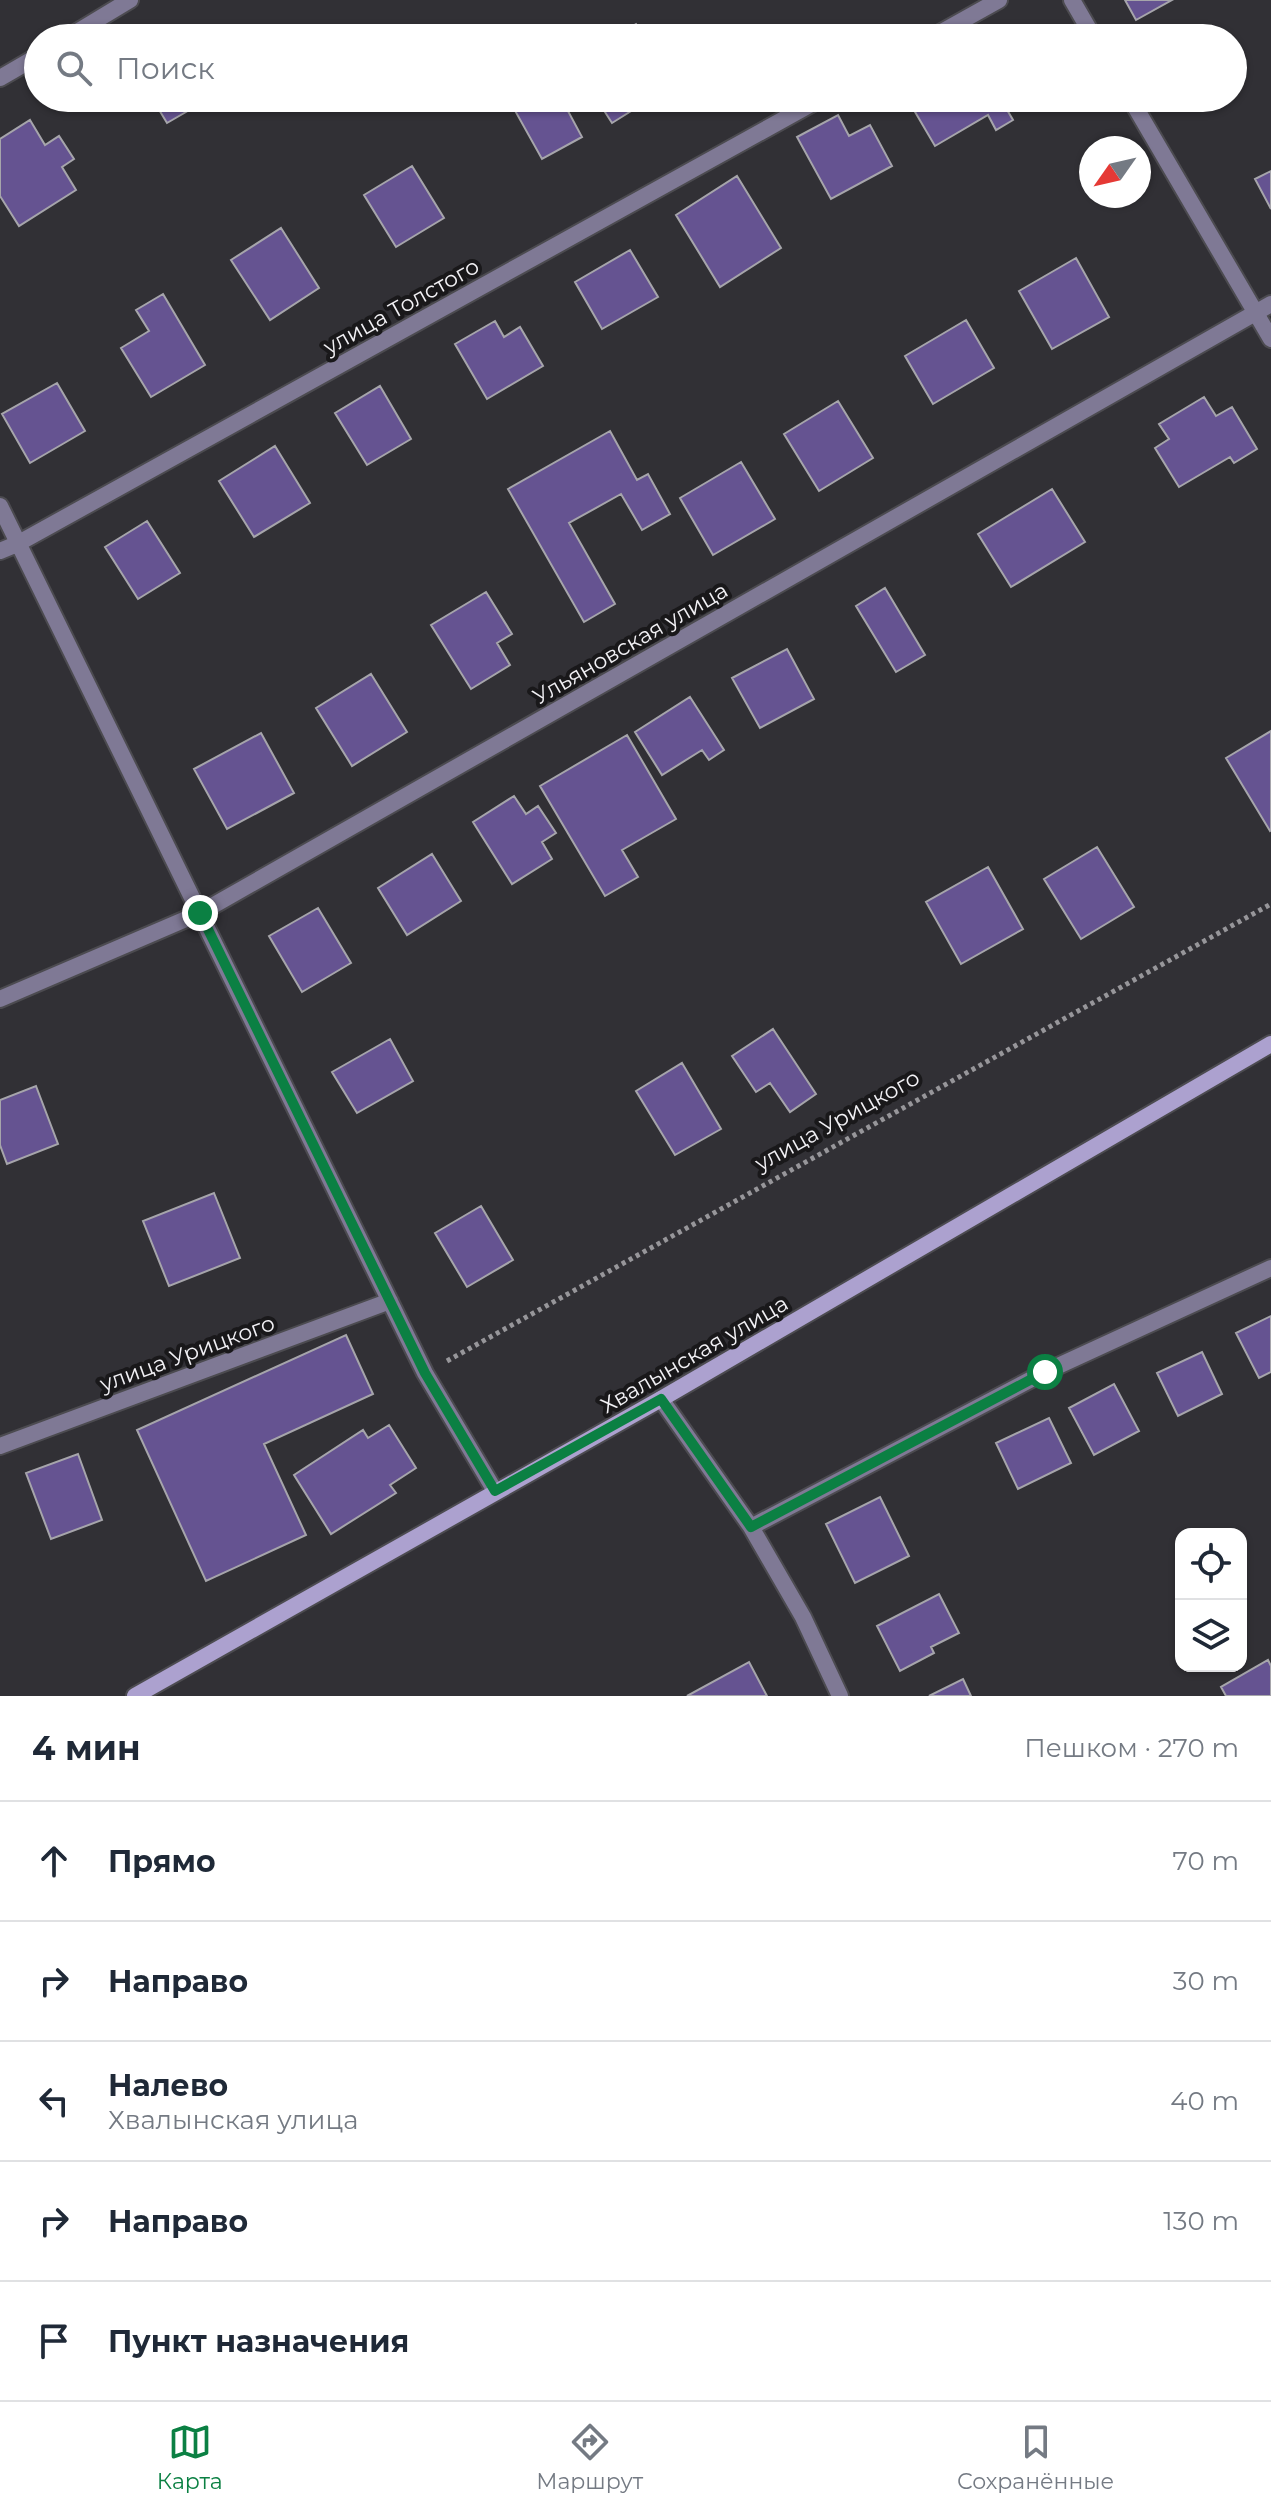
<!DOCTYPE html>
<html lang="ru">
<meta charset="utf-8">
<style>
:root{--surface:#fff;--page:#f2f2f3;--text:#1f2937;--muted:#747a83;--line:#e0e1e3;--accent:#0b8043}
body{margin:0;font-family:Montserrat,sans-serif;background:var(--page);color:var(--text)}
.controls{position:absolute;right:24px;bottom:24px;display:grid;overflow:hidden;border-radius:16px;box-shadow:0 2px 6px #0004}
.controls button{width:72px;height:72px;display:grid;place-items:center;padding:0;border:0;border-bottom:2px solid var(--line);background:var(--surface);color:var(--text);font:40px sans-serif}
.compass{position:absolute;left:1079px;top:136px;width:72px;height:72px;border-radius:50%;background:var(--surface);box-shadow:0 2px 6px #0004;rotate:236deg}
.stop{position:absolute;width:24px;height:24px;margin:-18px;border:6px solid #0b8043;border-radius:50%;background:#fff}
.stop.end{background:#0b8043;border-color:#fff;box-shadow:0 2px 8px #0008}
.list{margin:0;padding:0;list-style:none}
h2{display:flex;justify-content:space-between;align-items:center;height:104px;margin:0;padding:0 32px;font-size:34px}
h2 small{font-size:26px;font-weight:400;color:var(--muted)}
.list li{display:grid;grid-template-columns:52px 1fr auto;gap:24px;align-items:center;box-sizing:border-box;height:120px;padding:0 32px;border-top:2px solid var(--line)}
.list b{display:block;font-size:30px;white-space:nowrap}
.list p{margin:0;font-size:26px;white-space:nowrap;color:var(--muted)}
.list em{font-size:26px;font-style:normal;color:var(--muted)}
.icon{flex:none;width:44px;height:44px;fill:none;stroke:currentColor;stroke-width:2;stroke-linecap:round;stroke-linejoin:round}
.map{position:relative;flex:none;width:1271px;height:1696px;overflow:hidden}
.search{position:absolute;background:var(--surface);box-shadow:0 2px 6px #0004;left:24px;right:24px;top:24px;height:88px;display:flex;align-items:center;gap:20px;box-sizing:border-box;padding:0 28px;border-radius:44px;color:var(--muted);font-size:30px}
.sheet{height:704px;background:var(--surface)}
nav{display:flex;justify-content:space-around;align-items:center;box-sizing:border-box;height:112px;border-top:2px solid var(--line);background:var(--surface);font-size:22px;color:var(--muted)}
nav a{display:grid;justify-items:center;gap:4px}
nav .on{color:var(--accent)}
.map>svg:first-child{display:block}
</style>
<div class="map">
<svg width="1271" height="1696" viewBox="0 0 1271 1696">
<rect width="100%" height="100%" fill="#313035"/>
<path fill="#655391" stroke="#a6a5ab" stroke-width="2" d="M1125 0H1172L1136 20Z
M636 24 645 38H612Z
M152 98H210L167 123Z
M529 98H561L582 137 542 159 513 107Z
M596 98H652L612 123Z
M922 98H1000L1013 120 996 130 988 115 935 146 911 105Z
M838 115 849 136 870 125 892 166 831 199 797 137Z
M30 120 45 145 59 136 74 159 62 167 76 190 19 226 0 196V139Z
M412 166 444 218 396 247 364 195Z
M1271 171V209L1255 179Z
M737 176 781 248 720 287 676 215Z
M281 228 319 288 270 320 231 260Z
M630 250 658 297 602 329 575 282Z
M1076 258 1109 317 1052 349 1019 291Z
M163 294 205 365 151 397 121 348 149 331 136 310Z
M966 320 994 368 933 404 905 356Z
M495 321 504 337 520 327 543 366 487 399 455 344Z
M57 383 85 431 30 463 2 414Z
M380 386 411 439 367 465 335 413Z
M1204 397 1216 416 1232 407 1257 449 1234 463 1230 457 1179 487 1155 448 1169 439 1159 424Z
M838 401 873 458 819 491 784 434Z
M610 431 637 480 648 474 670 514 642 530 621 494 569 523 615 604 584 622 508 489Z
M275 446 310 503 254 537 219 481Z
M741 462 775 519 713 555 680 498Z
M1052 489 1085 542 1011 587 978 534Z
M147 521 180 573 138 599 105 547Z
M885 588 925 655 896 672 856 606Z
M486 592 512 634 497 643 510 665 471 689 431 625Z
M787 649 814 699 760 728 732 678Z
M371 674 407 732 352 766 316 708Z
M690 697 724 750 709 760 702 750 662 775 635 732Z
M1271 731V830L1270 831 1226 758Z
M261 733 294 793 227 829 194 769Z
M627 735 676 819 622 850 638 877 605 896 540 786Z
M514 796 526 814 538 806 556 833 542 842 552 859 512 884 473 822Z
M1097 847 1134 907 1081 939 1044 879Z
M432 854 461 901 407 935 378 888Z
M988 867 1023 929 961 964 926 902Z
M318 908 351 963 302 992 269 936Z
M773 1029 816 1094 790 1112 770 1083 756 1092 732 1056Z
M390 1039 413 1081 357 1113 332 1072Z
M682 1063 721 1129 675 1155 636 1091Z
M36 1086 58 1144 7 1164 0 1145V1100Z
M214 1193 240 1258 169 1286 143 1221Z
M481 1206 513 1260 467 1287 435 1233Z
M1271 1316V1372L1259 1378 1236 1333Z
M346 1335 373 1394 264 1444 306 1535 206 1581 137 1430Z
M1202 1352 1222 1394 1178 1416 1157 1373Z
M1114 1384 1139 1431 1094 1455 1069 1408Z
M1049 1418 1071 1463 1018 1489 996 1443Z
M389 1425 416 1468 390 1485 396 1493 331 1534 294 1475 363 1430 368 1438Z
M78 1454 102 1520 51 1539 26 1473Z
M880 1497 909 1556 855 1583 826 1524Z
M939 1594 959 1633 931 1647 934 1653 900 1671 877 1626Z
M1268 1660 1271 1666V1696H1226L1221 1687Z
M749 1662 767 1696H687Z
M963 1679 971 1696H929Z"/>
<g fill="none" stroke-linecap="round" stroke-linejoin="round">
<defs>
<path id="street" d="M1072 0 1094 38
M67 38 130 0
M931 38 999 0
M0 78 38 56
M1130 98 1271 339
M0 506 425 1373 495 1491
M0 551 17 544 822 98
M0 999 200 913 1271 304
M661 1399 751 1527 803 1617 840 1696
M0 1446 390 1301
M751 1527 1045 1372 1271 1268"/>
<path id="secondary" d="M135 1696 661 1399 1271 1044"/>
</defs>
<use href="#street" stroke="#4c4b50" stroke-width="20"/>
<use href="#secondary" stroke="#4c4b50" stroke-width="20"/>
<path stroke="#97969a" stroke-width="5" stroke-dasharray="4 4" stroke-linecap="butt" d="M447 1361 1271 904"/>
<use href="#street" stroke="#7f7995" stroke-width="16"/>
<use href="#secondary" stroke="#aca1cf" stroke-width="16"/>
</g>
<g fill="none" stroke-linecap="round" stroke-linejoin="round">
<path stroke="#0b8043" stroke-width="10" d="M200 913 425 1373 495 1491 661 1399 751 1527 1045 1372"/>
</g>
<g text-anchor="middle" stroke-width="8" stroke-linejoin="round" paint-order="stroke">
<g font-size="22" fill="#f2f1f5" stroke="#19181a">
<text transform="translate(401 306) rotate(-29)" y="8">улица Толстого</text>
<text transform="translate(630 643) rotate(-30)" y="8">Ульяновская улица</text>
<text transform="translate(837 1120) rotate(-29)" y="8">улица Урицкого</text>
<text transform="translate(187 1353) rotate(-20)" y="8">улица Урицкого</text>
<text transform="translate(694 1354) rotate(-30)" y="8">Хвалынская улица</text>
</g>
</g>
</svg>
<div class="controls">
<button><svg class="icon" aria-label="locate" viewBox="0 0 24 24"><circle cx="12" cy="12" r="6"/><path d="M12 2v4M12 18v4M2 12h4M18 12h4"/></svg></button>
<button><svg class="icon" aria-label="layers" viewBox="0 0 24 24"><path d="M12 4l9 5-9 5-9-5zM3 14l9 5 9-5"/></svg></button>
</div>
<svg class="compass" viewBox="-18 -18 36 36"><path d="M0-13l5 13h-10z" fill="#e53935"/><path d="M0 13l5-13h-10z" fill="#747a83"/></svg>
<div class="stop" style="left:1045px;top:1372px"></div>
<div class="stop end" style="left:200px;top:913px"></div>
<div class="search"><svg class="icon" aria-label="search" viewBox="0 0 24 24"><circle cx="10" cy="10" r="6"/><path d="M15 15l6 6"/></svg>Поиск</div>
</div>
<section class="sheet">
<h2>4 мин<small>Пешком · 270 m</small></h2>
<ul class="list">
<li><svg class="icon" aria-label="ahead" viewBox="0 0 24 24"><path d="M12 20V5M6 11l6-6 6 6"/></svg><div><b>Прямо</b></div><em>70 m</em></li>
<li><svg class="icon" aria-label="right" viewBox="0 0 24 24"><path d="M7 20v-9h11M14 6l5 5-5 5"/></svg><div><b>Направо</b></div><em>30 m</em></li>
<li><svg class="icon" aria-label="left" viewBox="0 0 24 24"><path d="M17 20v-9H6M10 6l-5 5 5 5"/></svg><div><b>Налево</b><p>Хвалынская улица</p></div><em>40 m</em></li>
<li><svg class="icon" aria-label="right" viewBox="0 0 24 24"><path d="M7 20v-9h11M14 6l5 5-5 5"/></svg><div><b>Направо</b></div><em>130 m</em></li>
<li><svg class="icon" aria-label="arrive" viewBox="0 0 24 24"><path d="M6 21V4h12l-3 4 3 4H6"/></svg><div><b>Пункт назначения</b></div></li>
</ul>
</section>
<nav>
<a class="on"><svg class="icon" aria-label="map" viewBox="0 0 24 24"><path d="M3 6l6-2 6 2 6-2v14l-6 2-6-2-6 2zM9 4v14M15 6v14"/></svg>Карта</a>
<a><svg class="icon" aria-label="directions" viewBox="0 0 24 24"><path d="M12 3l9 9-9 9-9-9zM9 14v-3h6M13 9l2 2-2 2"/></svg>Маршрут</a>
<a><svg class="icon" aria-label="saved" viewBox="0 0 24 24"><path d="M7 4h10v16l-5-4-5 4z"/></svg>Сохранённые</a>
</nav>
